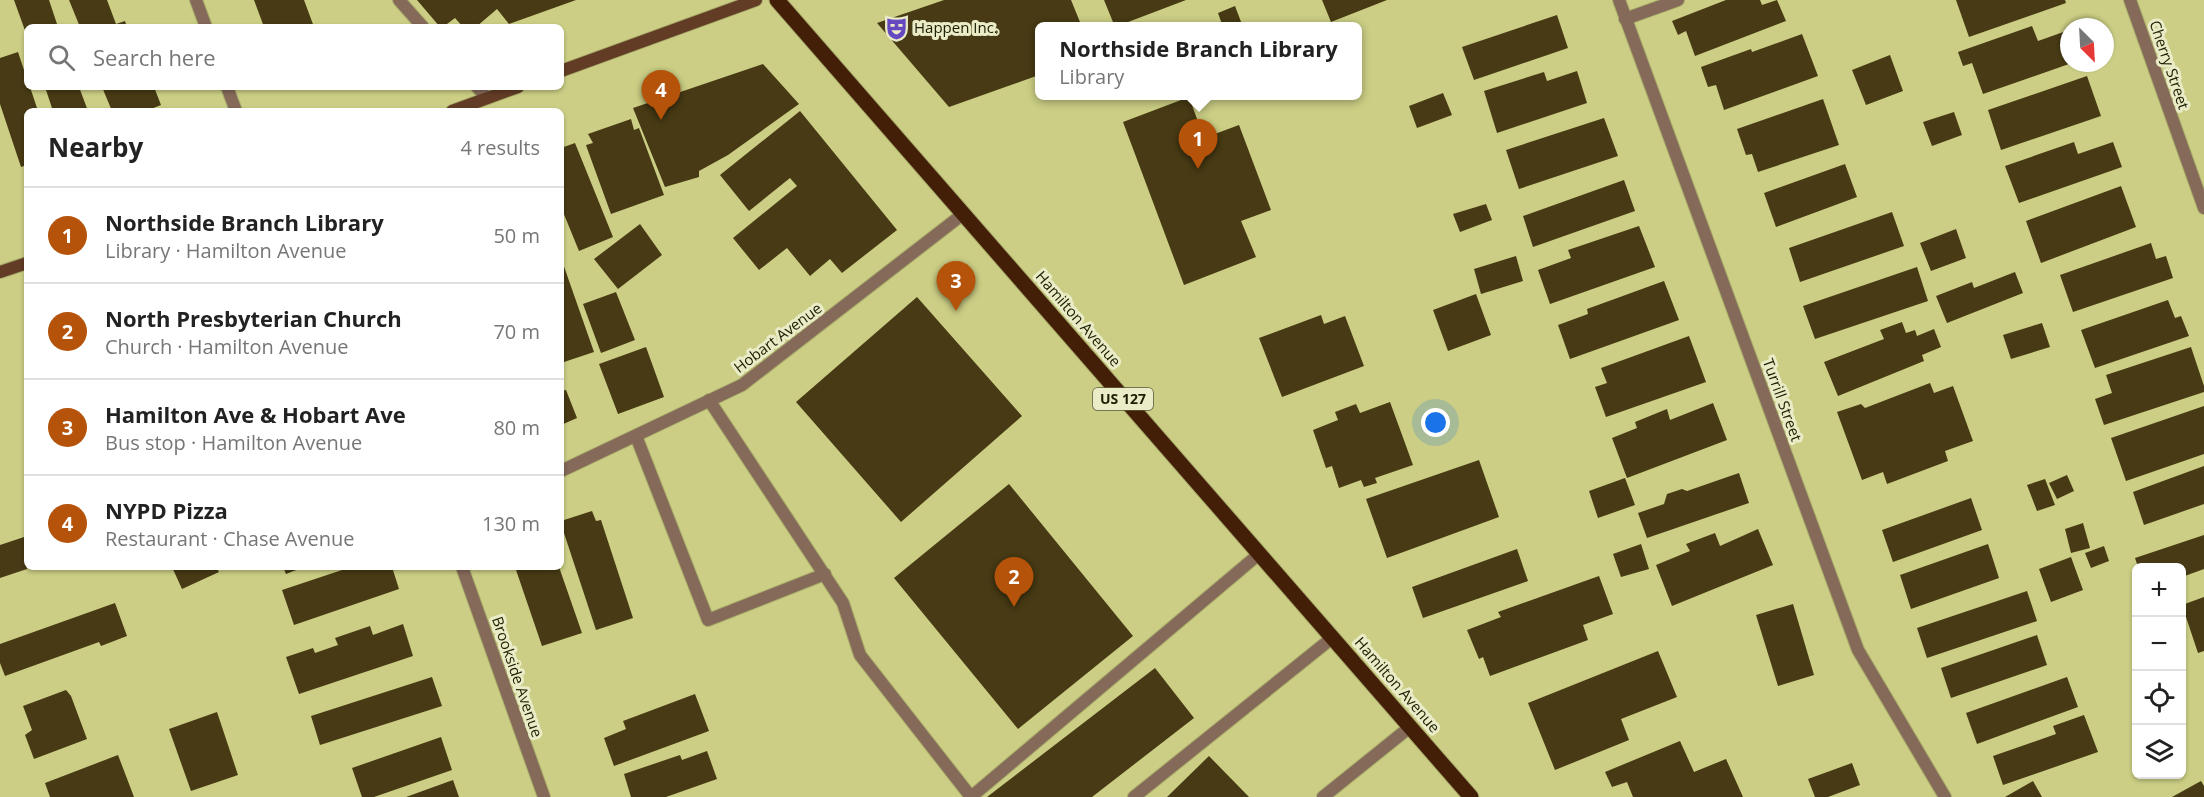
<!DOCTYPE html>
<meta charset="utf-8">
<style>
:root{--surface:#fff;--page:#f2f2f2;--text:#222;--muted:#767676;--line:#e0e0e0;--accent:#b45309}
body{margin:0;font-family:"Open Sans",sans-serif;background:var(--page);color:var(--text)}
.controls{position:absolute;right:18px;bottom:18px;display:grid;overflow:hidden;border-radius:9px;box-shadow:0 2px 4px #0004}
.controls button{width:54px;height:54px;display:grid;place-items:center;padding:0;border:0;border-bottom:2px solid var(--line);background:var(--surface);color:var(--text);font:30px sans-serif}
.compass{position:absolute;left:2060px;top:18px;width:54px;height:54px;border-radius:50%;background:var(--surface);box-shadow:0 2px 4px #0004;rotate:156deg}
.you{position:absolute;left:1436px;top:423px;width:21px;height:21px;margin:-15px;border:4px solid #fff;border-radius:50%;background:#1a73e8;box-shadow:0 0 0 9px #1a73e833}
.badge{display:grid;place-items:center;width:39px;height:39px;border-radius:50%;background:var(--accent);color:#fff;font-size:20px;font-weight:700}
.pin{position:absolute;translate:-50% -50px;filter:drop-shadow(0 2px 3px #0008)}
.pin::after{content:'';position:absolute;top:32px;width:21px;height:18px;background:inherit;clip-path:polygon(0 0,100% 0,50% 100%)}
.popup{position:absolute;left:1035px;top:22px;width:327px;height:78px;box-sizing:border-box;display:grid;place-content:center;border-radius:9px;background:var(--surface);filter:drop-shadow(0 2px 4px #0005);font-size:20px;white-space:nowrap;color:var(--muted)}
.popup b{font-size:22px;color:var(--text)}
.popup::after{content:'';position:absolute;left:50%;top:100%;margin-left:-12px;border:12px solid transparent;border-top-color:var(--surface)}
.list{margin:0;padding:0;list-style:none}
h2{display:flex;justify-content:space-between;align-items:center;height:78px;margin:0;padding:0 24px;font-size:26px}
h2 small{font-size:20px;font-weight:400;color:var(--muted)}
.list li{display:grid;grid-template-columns:39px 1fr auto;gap:18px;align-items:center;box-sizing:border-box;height:96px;padding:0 24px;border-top:2px solid var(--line)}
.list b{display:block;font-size:22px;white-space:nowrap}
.list p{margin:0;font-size:20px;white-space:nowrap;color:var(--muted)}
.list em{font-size:20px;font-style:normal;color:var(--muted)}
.icon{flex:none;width:33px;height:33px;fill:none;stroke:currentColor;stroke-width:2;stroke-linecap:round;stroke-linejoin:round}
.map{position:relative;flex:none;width:2204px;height:797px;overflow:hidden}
.search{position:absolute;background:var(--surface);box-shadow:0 2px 4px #0004;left:24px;top:24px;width:540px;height:66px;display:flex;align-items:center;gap:15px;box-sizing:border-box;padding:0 21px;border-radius:9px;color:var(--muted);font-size:22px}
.panel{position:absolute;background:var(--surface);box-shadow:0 2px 4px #0004;left:24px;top:108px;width:540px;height:462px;border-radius:9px}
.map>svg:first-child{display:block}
</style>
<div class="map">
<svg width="2204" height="797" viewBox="0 0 2204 797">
<rect width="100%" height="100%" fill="#cbce84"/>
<path fill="#473a14" d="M14 0H49L58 27H27V36Z
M69 0H107L116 24 125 21 127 27H80Z
M254 0H304L314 27H264Z
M417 0H576L509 24 497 9 476 27H463L455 18 443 27H440Z
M944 0H1071L1082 27H1039V75L949 107 877 23Z
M1104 0H1186L1115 27Z
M1322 0H1387L1331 22Z
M1726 0H1760L1762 5 1777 0 1786 21 1695 56 1686 31 1678 35 1672 21Z
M1956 0H2065L2066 3 1969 37Z
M1235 6 1243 27H1223L1218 13Z
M1557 15 1568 48 1474 80 1462 47Z
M2032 26 2038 41 2069 30V64L1983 94 1972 63 1963 66 1958 52Z
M1802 34 1818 76 1724 110 1716 85 1708 87 1701 67 1751 49 1752 52Z
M18 52 27 79V87H30L38 111H27V165L21 167 0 104V58Z
M1890 55 1903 91 1866 105 1852 70Z
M763 64 799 104 728 155 699 171V177L665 187 633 108Z
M1577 71 1587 103 1497 133 1484 91 1544 72 1547 81Z
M2087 76 2101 116 2001 150 1988 110Z
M45 87H79L88 111H53Z
M102 87H154L161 105 146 111H112Z
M1443 93 1452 115 1417 128 1409 106Z
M1189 97 1204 138 1239 125 1271 210 1241 221 1256 257 1184 285 1123 122Z
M1823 99 1839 145 1758 172 1752 154 1746 155 1737 129Z
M800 111 897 230 842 273 830 259 810 276 787 248 759 270 733 238 797 186 790 178 749 211 720 175Z
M1954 112 1962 135 1932 146 1923 122Z
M1604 118 1618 156 1519 189 1506 150Z
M631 119 634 130 639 128 664 195 611 214 587 148 586 145 593 143 588 134Z
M2074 142 2078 154 2113 142 2122 167 2019 203 2005 166Z
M575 143 613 237 579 251 561 207V148Z
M1845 164 1857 197 1776 227 1764 193Z
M1624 180 1635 211 1533 247 1523 216Z
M2121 186 2136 227 2041 263 2026 221Z
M1486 204 1492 220 1460 232 1453 214Z
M1892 212 1904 246 1800 282 1789 248Z
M640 224 662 255 618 289 594 259Z
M1639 226 1655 267 1550 304 1538 270 1571 258 1568 250Z
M1956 229 1966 258 1931 271 1920 243Z
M2151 243 2156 259 2166 256 2173 278 2073 312 2060 275Z
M1516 256 1523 281 1481 294 1474 269Z
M561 258 594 352 561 363Z
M1917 267 1928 301 1815 339 1803 306Z
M2015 272 2023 293 1947 323 1936 296 1972 282 1974 288Z
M1664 281 1679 320 1570 359 1558 325 1588 314 1587 309Z
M616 292 635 340 601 353 583 304Z
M1476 294 1491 335 1448 351 1433 310Z
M917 297 1022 416 901 522 796 402Z
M2168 300 2175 318 2181 316 2189 336 2095 368 2081 330Z
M1321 315 1324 324 1345 316 1364 366 1282 397 1259 338Z
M1902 322 1906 333 1915 330 1917 336 1934 329 1941 347 1922 355 1924 361 1838 396 1824 362 1884 339 1880 330Z
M2042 323 2050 347 2011 359 2003 335Z
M1689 336 1706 382 1606 417 1595 387 1607 383 1601 368Z
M646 347 664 397 618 414 599 364Z
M2191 347 2204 386V392L2104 425 2095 399 2112 393 2106 375Z
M1930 383 1934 393 1953 386 1973 441 1945 451 1948 461 1887 484 1883 472 1862 480 1837 412 1861 404 1865 408Z
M566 390 577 418 561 425V391Z
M1390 402 1413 465 1375 478 1377 483 1364 487 1361 480 1339 488 1332 466 1326 468 1313 430 1338 420 1335 412 1356 404 1360 413Z
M1713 403 1727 440 1627 478 1612 438 1637 428 1635 422 1667 409 1670 420Z
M2204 406V454L2126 481 2111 438Z
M1479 460 1499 517 1387 558 1366 499Z
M2204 466V504L2144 525 2133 492Z
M1739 473 1749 503 1647 538 1638 513 1664 504 1667 494 1682 489 1687 491Z
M2067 475 2074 491 2057 499 2049 483Z
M1625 478 1635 505 1598 518 1589 491Z
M2045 479 2055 505 2037 511 2027 485Z
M1009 484 1133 636 1018 729 894 578Z
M1971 498 1982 530 1893 562 1882 530Z
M592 511 596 521 601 520 633 618 596 630 561 524V521Z
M2083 523 2090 548 2071 553 2065 529Z
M1758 529 1773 565 1672 606 1656 565 1690 551 1686 544 1715 533 1720 546Z
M2204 535V569L2182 577 2181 567H2138L2135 558Z
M27 536V569L0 578V545Z
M1641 544 1649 569 1621 577 1613 554Z
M1988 544 1999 578 1911 609 1900 575Z
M2104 546 2109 561 2091 568 2085 553Z
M1517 549 1528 581 1423 618 1412 587Z
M2071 557 2083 590 2051 602 2039 569Z
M172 567H216L219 572 182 589Z
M283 567H304L286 574Z
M351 567H392L399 589 294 625 282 590Z
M515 567H559L582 633 542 646Z
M1599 576 1613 614 1583 625 1588 640 1490 676 1483 657 1479 659 1467 630 1501 617 1498 612Z
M2027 591 2037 621 1927 658 1917 628Z
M2204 597V651L2198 653 2182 605Z
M115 603 127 636 101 646 99 642 5 676 0 663V644Z
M1793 604 1814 675 1778 686 1756 615Z
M403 624 413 656 299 694 286 657 313 648 315 653 338 645 335 638 370 626 373 635Z
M2037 635 2047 665 1951 698 1941 668Z
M1658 651 1677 697 1621 719 1629 740 1555 770 1528 703Z
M1155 668 1194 718 1092 797H987Z
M432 677 442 706 320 745 311 716Z
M2067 677 2078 707 1977 744 1966 713Z
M66 690 71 696 87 739 34 759 25 735 32 730 23 706Z
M695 694 709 731 614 766 604 738 626 729 623 721Z
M217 712 238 775 191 791 169 729Z
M2084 715 2098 752 2003 785 1993 756 2056 734 2053 726Z
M441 737 452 770 374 797H362L352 768Z
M1680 741 1694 772 1726 759 1743 797H1633L1627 782 1612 787 1605 772Z
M707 751 717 779 666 797H631L624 774 680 755 682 760Z
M118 755 134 797H50L45 783Z
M1209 756 1249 797H1167Z
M1852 763 1860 785 1828 797H1815L1808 779Z
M453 780 459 797H406Z
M2033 781 2042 797H2005Z
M2201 781 2204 786V797H2172Z"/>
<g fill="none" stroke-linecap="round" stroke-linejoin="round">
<defs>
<path id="lane" d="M196 0 206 27
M399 0 423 27
M1625 19 1678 0
M227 87 236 111
M477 87 487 98
M709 400 843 603 860 655 971 797 1259 554
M636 436 708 620 825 574
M1134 797 1332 638
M1323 797 1410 727"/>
<path id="street" d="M1619 0 1858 650 1945 797
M2130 0 2204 208
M561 471 742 385 963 214
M462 567 544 797"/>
<path id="secondary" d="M561 71 756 0
M452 111 518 87
M0 272 27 263"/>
<path id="primary" d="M777 0 1471 797"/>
</defs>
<use href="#lane" stroke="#a8ab6a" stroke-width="14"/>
<use href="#street" stroke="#a8ab6a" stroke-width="14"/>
<use href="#secondary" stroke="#a8ab6a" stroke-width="14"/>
<use href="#primary" stroke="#a8ab6a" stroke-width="17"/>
<use href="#lane" stroke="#856959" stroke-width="12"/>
<use href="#street" stroke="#856959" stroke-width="12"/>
<use href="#secondary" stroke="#633c25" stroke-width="12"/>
<use href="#primary" stroke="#441f08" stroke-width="15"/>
</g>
<defs>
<symbol id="theatre-bare" viewBox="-9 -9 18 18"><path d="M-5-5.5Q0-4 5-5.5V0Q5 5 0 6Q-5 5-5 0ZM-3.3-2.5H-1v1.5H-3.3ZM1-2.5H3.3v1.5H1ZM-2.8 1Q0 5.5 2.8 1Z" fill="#6648c1" stroke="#eaecc8" stroke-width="2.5" paint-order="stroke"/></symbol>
</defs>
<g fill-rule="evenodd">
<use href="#theatre-bare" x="880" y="12" width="33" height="33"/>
</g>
<g text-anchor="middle" stroke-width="6" stroke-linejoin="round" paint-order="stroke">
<rect fill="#eaecc8" stroke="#5a5b3d" stroke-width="1.5" x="1093" y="388" width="60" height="22" rx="4.5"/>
<g font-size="14" font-weight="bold" fill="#1d1d01">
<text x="1123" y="404">US 127</text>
</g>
<g font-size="15" fill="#1d1d01" stroke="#eaecc8" text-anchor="start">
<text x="914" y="33">Happen Inc.</text>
</g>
<g font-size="15" fill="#1d1d01" stroke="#eaecc8">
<text transform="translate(2169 65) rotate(71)" y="5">Cherry Street</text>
<text transform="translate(1078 319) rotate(49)" y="5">Hamilton Avenue</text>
<text transform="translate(778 338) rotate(-37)" y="5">Hobart Avenue</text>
<text transform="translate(1782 400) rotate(70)" y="5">Turrill Street</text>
<text transform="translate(517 677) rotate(71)" y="5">Brookside Avenue</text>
<text transform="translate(1397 685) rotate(49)" y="5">Hamilton Avenue</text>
</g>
</g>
</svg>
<div class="controls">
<button>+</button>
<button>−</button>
<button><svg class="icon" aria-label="locate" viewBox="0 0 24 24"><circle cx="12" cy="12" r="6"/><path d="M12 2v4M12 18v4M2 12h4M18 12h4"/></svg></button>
<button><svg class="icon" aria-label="layers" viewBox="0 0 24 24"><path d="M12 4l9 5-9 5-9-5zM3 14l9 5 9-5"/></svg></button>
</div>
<svg class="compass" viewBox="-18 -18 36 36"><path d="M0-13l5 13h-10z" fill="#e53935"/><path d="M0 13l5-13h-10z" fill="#767676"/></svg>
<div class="you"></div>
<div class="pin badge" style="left:1198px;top:169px">1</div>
<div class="popup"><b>Northside Branch Library</b>Library</div>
<div class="pin badge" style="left:1014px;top:607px">2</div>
<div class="pin badge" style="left:956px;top:311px">3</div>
<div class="pin badge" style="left:661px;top:120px">4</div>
<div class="search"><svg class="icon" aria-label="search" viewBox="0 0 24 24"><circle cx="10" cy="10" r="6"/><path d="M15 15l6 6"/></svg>Search here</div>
<section class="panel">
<h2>Nearby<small>4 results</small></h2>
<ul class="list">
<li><span class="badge">1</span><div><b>Northside Branch Library</b><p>Library · Hamilton Avenue</p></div><em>50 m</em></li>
<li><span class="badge">2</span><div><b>North Presbyterian Church</b><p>Church · Hamilton Avenue</p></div><em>70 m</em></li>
<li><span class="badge">3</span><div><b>Hamilton Ave &amp; Hobart Ave</b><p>Bus stop · Hamilton Avenue</p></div><em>80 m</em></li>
<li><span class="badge">4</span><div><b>NYPD Pizza</b><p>Restaurant · Chase Avenue</p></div><em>130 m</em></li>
</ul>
</section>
</div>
